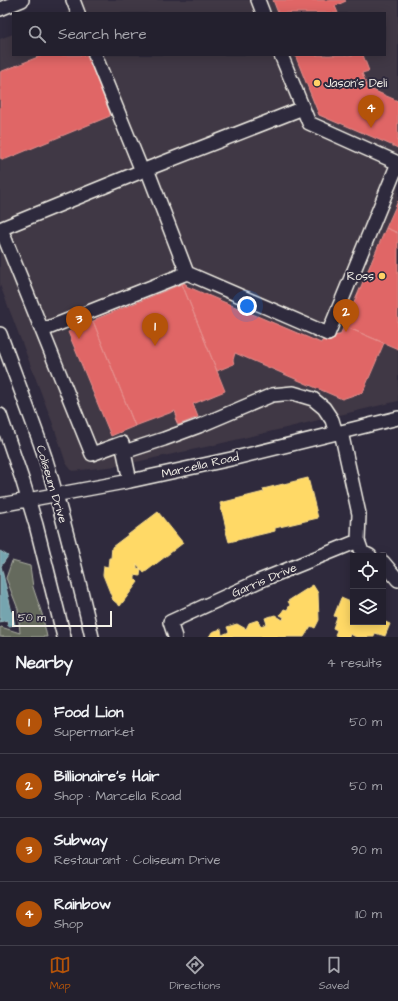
<!DOCTYPE html>
<meta charset="utf-8">
<style>
:root{--surface:#23202e;--page:#2b2836;--text:#f1f3f6;--muted:#a3a3aa;--line:#403e4a;--accent:#b45309}
body{margin:0;font-family:"Architects Daughter",sans-serif;background:var(--page);color:var(--text)}
.controls{position:absolute;right:12px;bottom:12px;display:grid;overflow:hidden;border-radius:0px;box-shadow:0 2px 10px #0003}
.controls button{width:36px;height:36px;display:grid;place-items:center;padding:0;border:0;border-bottom:1px solid var(--line);background:var(--surface);color:var(--text);font:20px sans-serif}
.scale{position:absolute;left:12px;bottom:10px;width:100px;box-sizing:border-box;padding-left:4px;border:2px solid #f4f1e8;border-top:0;font-size:11px;line-height:14px;white-space:nowrap;color:#f4f1e8;-webkit-text-stroke:3px #2f2a3d;paint-order:stroke}
.you{position:absolute;left:247px;top:306px;width:14px;height:14px;margin:-10px;border:3px solid #fff;border-radius:50%;background:#1a73e8;box-shadow:0 0 0 6px #1a73e833}
.badge{display:grid;place-items:center;width:26px;height:26px;border-radius:50%;background:var(--accent);color:#fff;font-size:13px;font-weight:700}
.pin{position:absolute;translate:-50% -33px;filter:drop-shadow(0 1px 2px #0008)}
.pin::after{content:'';position:absolute;top:21px;width:14px;height:12px;background:inherit;clip-path:polygon(0 0,100% 0,50% 100%)}
.list{margin:0;padding:0;list-style:none}
h2{display:flex;justify-content:space-between;align-items:center;height:52px;margin:0;padding:0 16px;font-size:17px}
h2 small{font-size:13px;font-weight:400;color:var(--muted)}
.list li{display:grid;grid-template-columns:26px 1fr auto;gap:12px;align-items:center;box-sizing:border-box;height:64px;padding:0 16px;border-top:1px solid var(--line)}
.list b{display:block;font-size:15px;white-space:nowrap}
.list p{margin:0;font-size:13px;white-space:nowrap;color:var(--muted)}
.list em{font-size:13px;font-style:normal;color:var(--muted)}
.icon{flex:none;width:22px;height:22px;fill:none;stroke:currentColor;stroke-width:2;stroke-linecap:round;stroke-linejoin:round}
.map{position:relative;flex:none;width:398px;height:637px;overflow:hidden}
.search{position:absolute;background:var(--surface);box-shadow:0 2px 10px #0003;left:12px;right:12px;top:12px;height:44px;display:flex;align-items:center;gap:10px;box-sizing:border-box;padding:0 14px;border-radius:0px;color:var(--muted);font-size:15px}
.sheet{height:308px;background:var(--surface)}
nav{display:flex;justify-content:space-around;align-items:center;box-sizing:border-box;height:56px;border-top:1px solid var(--line);background:var(--surface);font-size:11px;color:var(--muted)}
nav a{display:grid;justify-items:center;gap:2px}
nav .on{color:var(--accent)}
.map>svg:first-child{display:block}
</style>
<div class="map">
<svg width="398" height="637" viewBox="0 0 398 637">
<rect width="100%" height="100%" fill="#2f2a3d"/>
<filter id="ink" filterUnits="userSpaceOnUse"><feTurbulence type="fractalNoise" baseFrequency=".025" numOctaves="2"/><feDisplacementMap in="SourceGraphic" scale="8" xChannelSelector="R" yChannelSelector="G"/><feConvolveMatrix kernelMatrix="1 2 1 2 8 2 1 2 1" color-interpolation-filters="sRGB"/></filter>
<g filter="url(#ink)">
<path fill="#413845" d="M64 0H398V401L210 446 117 466 72 471 66 463 53 424 0 285V39L13 34V55H385V13H65L69 11Z"/>
<path fill="#656b5d" stroke="#acaea2" d="M12 561 30 566 33 587 42 614 47 637H0V628L1 627 20 633 18 609 6 578Z"/>
<path fill="#ffd966" stroke="#fce08d" d="M308 478 318 518 275 528V531L229 542 225 528H226L220 503 264 492 263 489Z
M158 512 183 543 144 573 137 564V568L141 569 140 576 135 575V579L138 582 120 606 113 600 103 575 104 566 108 567 109 558H111L112 547Z
M313 585 318 593 319 620 315 628 311 626 304 637H209L212 632 221 629 222 635 229 632 227 627 237 624 246 629 249 623 258 620 260 626 267 624 265 618 275 615 283 620 284 617 280 615 284 609 287 610 290 605 288 601Z
M341 598 353 603V622H383V621L390 624 385 636 375 633 374 637H356L350 634 349 637H339L335 635 337 630 333 628 337 617 334 616Z"/>
<path fill="#e06666" stroke="#e6908d" d="M273 0H345L346 1 335 6 338 13H278Z
M43 55H87L110 113V116L6 159H2L0 158V72Z
M295 55H363L369 71 362 73 368 88 398 101V148L340 123V124L319 115Z
M398 201V233L386 228Z
M386 228 398 233V349L344 326Z
M184 283 187 285 186 286 321 343 322 341 338 335H340L344 326 384 343 363 392 342 399 235 353 233 360 234 364 217 371 182 284Z
M182 284 225 391 193 404 198 417 178 425 175 418 177 417 175 411 135 426 93 321 96 320V319Z
M93 321 135 426 111 436 68 332Z"/>
<path fill="#76a5af" stroke="#9cbcc0" d="M0 551 8 556 1 566 15 625 9 626H8L7 620 0 622Z"/>
<g fill="none" stroke-linecap="round" stroke-linejoin="round">
<defs>
<path id="minor" d="M73 0 78 13
M258 0 263 13
M0 9 22 0
M95 55 142 171
M147 169 187 273
M0 229 147 169 303 108
M1 229 92 454 122 443 130 481
M43 330 187 273 328 334 398 163 309 123 281 55
M0 334C15 375 31 416 45 457 63 516 78 577 92 637
M0 415 23 482 36 525 64 637
M341 432 359 514 358 541 362 552 370 556
M124 452 164 439 199 426 272 395 293 393 313 399 324 408 332 420 336 433
M0 505 130 481 231 459 398 418
M383 562 398 580
M175 637 170 622 259 581 358 541"/>
</defs>
<use href="#minor" stroke="#f4f1e8" stroke-width="16"/>
<use href="#minor" stroke="#2f2a3d" stroke-width="13"/>
</g>
</g>
<g fill="#ffd166" stroke="#2f2a3d" stroke-width="1.5">
<circle cx="317" cy="83" r="4"/>
<circle cx="382" cy="276" r="4"/>
</g>
<g text-anchor="middle" stroke-width="4" stroke-linejoin="round" paint-order="stroke">
<g font-size="12" fill="#f4f1e8" stroke="#2f2a3d" text-anchor="start">
<text x="325" y="87">Jason's Deli</text>
<text x="374" y="280" text-anchor="end">Ross</text>
</g>
<g font-size="12" fill="#f4f1e8" stroke="#2f2a3d">
<text transform="translate(200 465) rotate(-13)" y="4">Marcella Road</text>
<text transform="translate(52 484) rotate(73)" y="4">Coliseum Drive</text>
<text transform="translate(264 580) rotate(-23)" y="4">Garris Drive</text>
</g>
</g>
</svg>
<div class="controls">
<button><svg class="icon" aria-label="locate" viewBox="0 0 24 24"><circle cx="12" cy="12" r="6"/><path d="M12 2v4M12 18v4M2 12h4M18 12h4"/></svg></button>
<button><svg class="icon" aria-label="layers" viewBox="0 0 24 24"><path d="M12 4l9 5-9 5-9-5zM3 14l9 5 9-5"/></svg></button>
</div>
<div class="scale">50 m</div>
<div class="you"></div>
<div class="pin badge" style="left:155px;top:346px">1</div>
<div class="pin badge" style="left:346px;top:332px">2</div>
<div class="pin badge" style="left:79px;top:339px">3</div>
<div class="pin badge" style="left:371px;top:128px">4</div>
<div class="search"><svg class="icon" aria-label="search" viewBox="0 0 24 24"><circle cx="10" cy="10" r="6"/><path d="M15 15l6 6"/></svg>Search here</div>
</div>
<section class="sheet">
<h2>Nearby<small>4 results</small></h2>
<ul class="list">
<li><span class="badge">1</span><div><b>Food Lion</b><p>Supermarket</p></div><em>50 m</em></li>
<li><span class="badge">2</span><div><b>Billionaire's Hair</b><p>Shop · Marcella Road</p></div><em>50 m</em></li>
<li><span class="badge">3</span><div><b>Subway</b><p>Restaurant · Coliseum Drive</p></div><em>90 m</em></li>
<li><span class="badge">4</span><div><b>Rainbow</b><p>Shop</p></div><em>110 m</em></li>
</ul>
</section>
<nav>
<a class="on"><svg class="icon" aria-label="map" viewBox="0 0 24 24"><path d="M3 6l6-2 6 2 6-2v14l-6 2-6-2-6 2zM9 4v14M15 6v14"/></svg>Map</a>
<a><svg class="icon" aria-label="directions" viewBox="0 0 24 24"><path d="M12 3l9 9-9 9-9-9zM9 14v-3h6M13 9l2 2-2 2"/></svg>Directions</a>
<a><svg class="icon" aria-label="saved" viewBox="0 0 24 24"><path d="M7 4h10v16l-5-4-5 4z"/></svg>Saved</a>
</nav>
